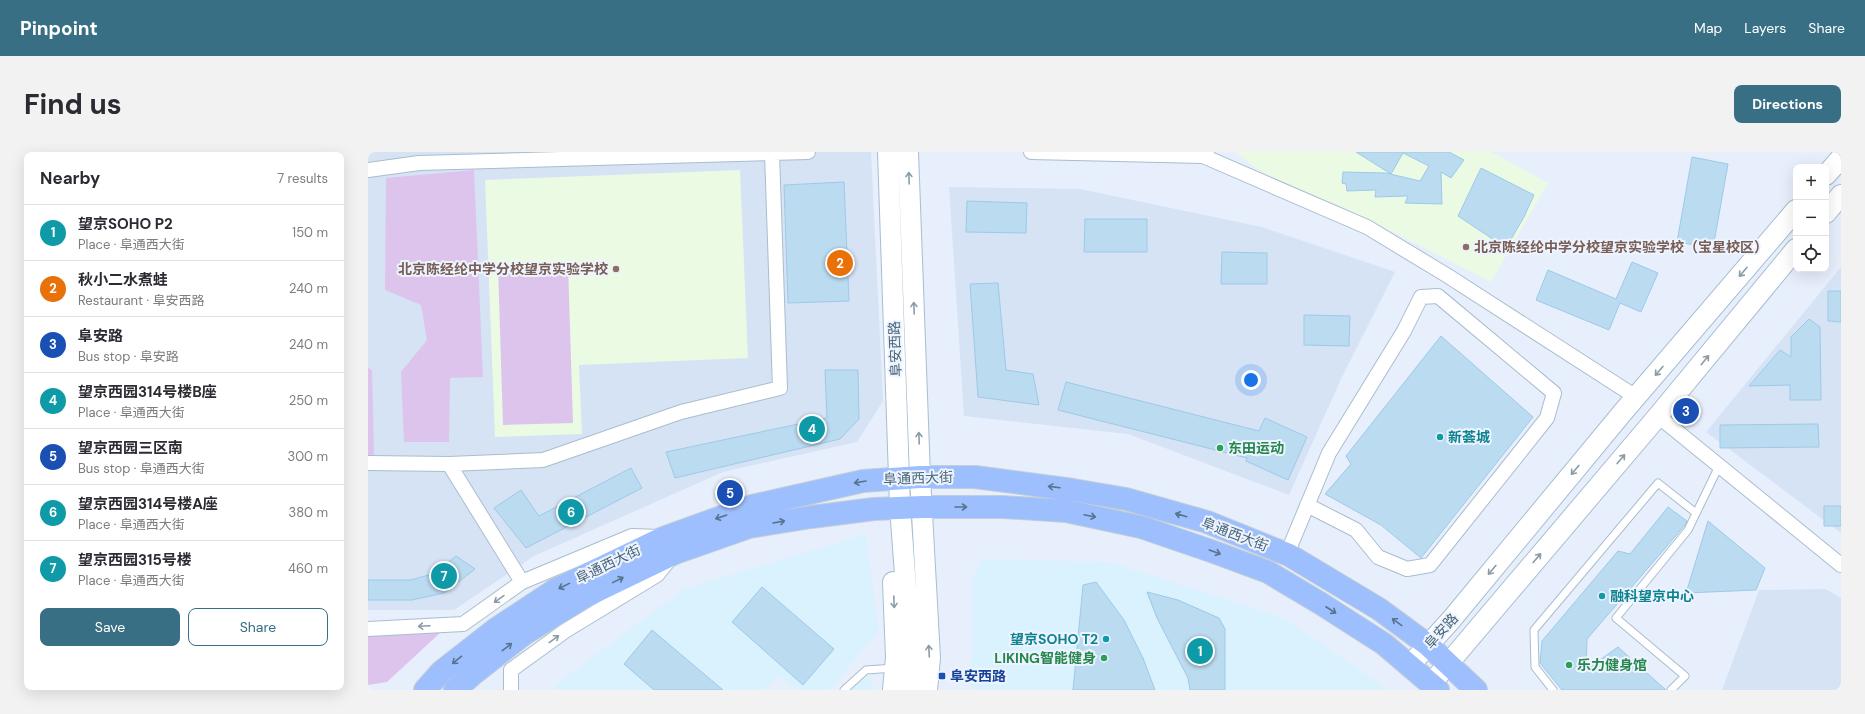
<!DOCTYPE html>
<meta charset="utf-8">
<style>
:root{--surface:#fff;--page:#f2f2f3;--text:#2b2b33;--muted:#7c7c81;--line:#e1e1e2;--accent:#386f85}
body{margin:0;font-family:"DM Sans","Noto Sans SC",sans-serif;background:var(--page);color:var(--text)}
.controls{position:absolute;right:12px;top:12px;display:grid;overflow:hidden;border-radius:8px;box-shadow:0 4px 16px #0002}
.controls button{width:36px;height:36px;display:grid;place-items:center;padding:0;border:0;border-bottom:1px solid var(--line);background:var(--surface);color:var(--text);font:20px sans-serif}
.you{position:absolute;left:883px;top:228px;width:14px;height:14px;margin:-10px;border:3px solid #fff;border-radius:50%;background:#1a73e8;box-shadow:0 0 0 6px #1a73e833}
.badge{display:grid;place-items:center;width:26px;height:26px;border-radius:50%;background:var(--accent);color:#fff;font-size:13px;font-weight:700}
.pin{position:absolute;translate:-50% -50%;border:2px solid #fff;box-shadow:0 1px 4px #0006}
.list{margin:0;padding:0;list-style:none}
h2{display:flex;justify-content:space-between;align-items:center;height:52px;margin:0;padding:0 16px;font-size:17px}
h2 small{font-size:13px;font-weight:400;color:var(--muted)}
.list li{display:grid;grid-template-columns:26px 1fr auto;gap:12px;align-items:center;box-sizing:border-box;height:56px;padding:0 16px;border-top:1px solid var(--line)}
.list b{display:block;font-size:15px;white-space:nowrap}
.list p{margin:0;font-size:13px;white-space:nowrap;color:var(--muted)}
.list em{font-size:13px;font-style:normal;color:var(--muted)}
.actions{display:flex;gap:8px;padding:12px 16px}
.actions a{flex:1;padding:9px 0;border:1px solid var(--accent);border-radius:8px;text-align:center;font-size:14px;color:var(--accent)}
.actions .main{background:var(--accent);color:#fff}
.icon{flex:none;width:22px;height:22px;fill:none;stroke:currentColor;stroke-width:2;stroke-linecap:round;stroke-linejoin:round}
.map{position:relative;flex:none;width:1473px;height:538px;overflow:hidden;border-radius:8px}
header{display:flex;align-items:center;gap:24px;box-sizing:border-box;height:56px;padding:0 20px;background:var(--accent);color:#fff}
header strong{font-size:19px}
nav{display:flex;gap:22px;margin-inline-start:auto;font-size:14px}
.intro{display:flex;align-items:center;justify-content:space-between;box-sizing:border-box;height:96px;padding:0 24px}
h1{margin:0;font-size:28px}
.button{padding:10px 18px;border-radius:8px;background:var(--accent);color:#fff;font-size:14px;font-weight:700}
main{display:flex;gap:24px;padding:0 24px}
aside{flex:1;background:var(--surface);border-radius:8px;box-shadow:0 4px 16px #0002}
.map>svg:first-child{display:block}
</style>
<header>
<strong>Pinpoint</strong>
<nav><a>Map</a><a>Layers</a><a>Share</a></nav>
</header>
<div class="intro"><h1>Find us</h1><a class="button">Directions</a></div>
<main>
<aside>
<h2>Nearby<small>7 results</small></h2>
<ul class="list">
<li><span class="badge" style="background:#0f9aa8">1</span><div><b>望京SOHO P2</b><p>Place · 阜通西大街</p></div><em>150 m</em></li>
<li><span class="badge" style="background:#e8710a">2</span><div><b>秋小二水煮蛙</b><p>Restaurant · 阜安西路</p></div><em>240 m</em></li>
<li><span class="badge" style="background:#1a4fb4">3</span><div><b>阜安路</b><p>Bus stop · 阜安路</p></div><em>240 m</em></li>
<li><span class="badge" style="background:#0f9aa8">4</span><div><b>望京西园314号楼B座</b><p>Place · 阜通西大街</p></div><em>250 m</em></li>
<li><span class="badge" style="background:#1a4fb4">5</span><div><b>望京西园三区南</b><p>Bus stop · 阜通西大街</p></div><em>300 m</em></li>
<li><span class="badge" style="background:#0f9aa8">6</span><div><b>望京西园314号楼A座</b><p>Place · 阜通西大街</p></div><em>380 m</em></li>
<li><span class="badge" style="background:#0f9aa8">7</span><div><b>望京西园315号楼</b><p>Place · 阜通西大街</p></div><em>460 m</em></li>
</ul>
<div class="actions"><a class="main">Save</a><a>Share</a></div>
</aside>
<div class="map">
<svg width="1473" height="538" viewBox="0 0 1473 538">
<rect width="100%" height="100%" fill="#e7effd"/>
<path fill="#d5e3f5" d="M0 0H503L515 249 489 290 355 320 166 404 86 458H0Z
M581 35 712 37 894 75 1027 120 973 227 921 343 760 282 596 264Z
M1473 115V381L1338 280Z
M1458 437 1473 446V538H1354L1391 438Z"/>
<path fill="#daf2fe" d="M498 382 511 479 462 538H432L410 524 396 538H184L200 523 316 437Z
M614 407 742 410 917 466 1020 538H603L604 426Z
M497 513 506 534V538H470Z"/>
<path fill="#ebfae3" d="M868 0H1123L1180 31 1123 130 986 60 903 25 884 13Z
M372 18 380 206 211 213 214 282 127 285 117 28Z"/>
<path fill="#dcc4ec" d="M106 18 115 225 82 226 81 290H36L33 220 59 188 53 153 17 138 18 26Z
M200 113 205 271 135 273 130 114Z
M0 216 4 218 6 303H0Z
M73 480 19 530 0 533V484Z"/>
<path fill="#bbdbf1" stroke="#9dc9e7" d="M988 0H1081L1096 8 1083 26 1073 20 1074 52 1037 51 1040 44 1007 45 1008 38 979 39 978 32 974 31 975 20 1018 21 1052 29 1061 14 1035 1 1023 22Z
M1324 5 1360 12 1345 96 1309 90Z
M1113 16 1166 43 1156 65 1138 96 1090 64Z
M476 30 481 149 420 151 416 33Z
M599 49 659 51 658 81 598 80Z
M717 67H779V100H716Z
M854 100 899 101V132H853Z
M1264 110 1290 121 1273 160 1252 151 1241 178 1168 148 1180 118 1248 147Z
M630 131 638 218 665 222 671 253 610 245 602 132Z
M1460 139H1473V170L1460 169Z
M936 163 982 164 981 194 936 193Z
M1441 167 1452 175 1453 248H1422V233L1381 234 1412 198 1423 205V185Z
M1073 184 1165 265 1053 406 1013 373 957 342 983 312 978 304Z
M457 218H490L491 267 472 287 307 326 298 300 459 266Z
M698 230 891 279 897 266 939 285 920 328 878 309 879 306 690 258Z
M1450 272 1451 295 1352 296V273Z
M263 316 274 336 158 396 126 356 153 338 171 364Z
M1456 354H1473V374H1456Z
M1300 355 1319 369 1317 373 1219 487 1218 518 1250 495 1298 538H1194L1172 511 1174 489 1250 399 1262 402Z
M1340 369 1397 416 1388 438 1318 441Z
M88 404 107 417 76 441 44 448H0V428H43L67 421Z
M728 430 756 468 775 506 787 538H705L715 433Z
M394 435 466 497 435 533 364 470Z
M779 440 810 448 851 466 857 477V538H822L820 526 789 466Z
M284 478 355 538H286L256 512Z"/>
<g fill="none" stroke-linecap="round" stroke-linejoin="round">
<defs>
<path id="lane" d="M476 538 498 518 527 516
M1185 538 1167 515 1166 478 1290 331 1328 361
M1303 538 1317 524 1248 466 1320 378 1351 314"/>
<path id="street" d="M663 0 835 4 839 0
M835 4 999 75 1080 124 1268 245
M0 18 51 11 440 0
M1290 264 1473 413
M0 311 81 312 175 308 313 260 412 236 404 1
M81 312 154 430
M919 402 961 301 1036 179 1053 145 1070 144 1186 241 1179 266 1062 413 1039 417 1010 405 988 378 939 353
M0 477 95 472 154 430 264 384 291 385
M143 538V518L197 479 289 423 302 407"/>
<path id="secondary" d="M520 0 532 355 543 503 541 538
M540 0 552 325 562 506 559 538
M1458 23 1473 6
M1458 61 1473 43
M1042 513 1083 468 1255 260 1428 58
M1063 532 1290 264 1428 97
M525 538 528 505 525 430"/>
<path id="primary" d="M57 538 73 520 128 477 187 438 295 386 384 354 495 329 552 325H607L705 338 758 347 839 370 921 403 1011 457 1060 493 1108 538
M87 538 105 522 156 482 218 444 307 401 381 375 443 365 506 357 554 355H635L698 359 773 375 846 400 900 420 952 451 1016 492 1070 538"/>
</defs>
<use href="#lane" stroke="#a9bdcd" stroke-width="9"/>
<use href="#street" stroke="#a9bdcd" stroke-width="16"/>
<use href="#secondary" stroke="#a7bed1" stroke-width="22"/>
<use href="#primary" stroke="#c5ced4" stroke-width="24"/>
<use href="#lane" stroke="#fff" stroke-width="7"/>
<use href="#street" stroke="#fff" stroke-width="14"/>
<use href="#secondary" stroke="#fff" stroke-width="20"/>
<use href="#primary" stroke="#9ebffd" stroke-width="22"/>
</g>
<defs><path id="oneway-shaft" d="M-6 0H5M1.5-3L5.5 0L1.5 3" fill="none" stroke-width="1.6" stroke-linecap="round" stroke-linejoin="round"/></defs>
<g stroke="#899ca7">
<use href="#oneway-shaft" transform="translate(541 26) rotate(-92)"/>
<use href="#oneway-shaft" transform="translate(1375 120) rotate(131)"/>
<use href="#oneway-shaft" transform="translate(546 156) rotate(-92)"/>
<use href="#oneway-shaft" transform="translate(1337 208) rotate(-51)"/>
<use href="#oneway-shaft" transform="translate(1291 219) rotate(131)"/>
<use href="#oneway-shaft" transform="translate(551 286) rotate(-92)"/>
<use href="#oneway-shaft" transform="translate(1253 307) rotate(-50)"/>
<use href="#oneway-shaft" transform="translate(1207 318) rotate(130)"/>
<use href="#oneway-shaft" transform="translate(1169 406) rotate(-50)"/>
<use href="#oneway-shaft" transform="translate(1124 418) rotate(130)"/>
<use href="#oneway-shaft" transform="translate(131 447) rotate(145)"/>
<use href="#oneway-shaft" transform="translate(526 450) rotate(88)"/>
<use href="#oneway-shaft" transform="translate(56 474) rotate(177)"/>
<use href="#oneway-shaft" transform="translate(186 487) rotate(-36)"/>
<use href="#oneway-shaft" transform="translate(561 499) rotate(-93)"/>
</g>
<g stroke="#57748c">
<use href="#oneway-shaft" transform="translate(492 330) rotate(170)"/>
<use href="#oneway-shaft" transform="translate(686 335) rotate(-173)"/>
<use href="#oneway-shaft" transform="translate(593 355)"/>
<use href="#oneway-shaft" transform="translate(813 363) rotate(-164)"/>
<use href="#oneway-shaft" transform="translate(722 364) rotate(12)"/>
<use href="#oneway-shaft" transform="translate(353 365) rotate(161)"/>
<use href="#oneway-shaft" transform="translate(411 370) rotate(-10)"/>
<use href="#oneway-shaft" transform="translate(847 400) rotate(20)"/>
<use href="#oneway-shaft" transform="translate(250 428) rotate(-26)"/>
<use href="#oneway-shaft" transform="translate(196 434) rotate(154)"/>
<use href="#oneway-shaft" transform="translate(963 458) rotate(33)"/>
<use href="#oneway-shaft" transform="translate(1029 470) rotate(-144)"/>
<use href="#oneway-shaft" transform="translate(139 495) rotate(-38)"/>
<use href="#oneway-shaft" transform="translate(89 508) rotate(141)"/>
</g>
<g fill="#8d6e63" stroke="#eef4ff" stroke-width="1.5">
<circle cx="1098" cy="95" r="4"/>
<circle cx="248" cy="117" r="4"/>
</g>
<g fill="#0f9aa8" stroke="#eef4ff" stroke-width="1.5">
<circle cx="1072" cy="285" r="4"/>
<circle cx="1234" cy="444" r="4"/>
<circle cx="738" cy="487" r="4"/>
</g>
<g fill="#2e9e5b" stroke="#eef4ff" stroke-width="1.5">
<circle cx="852" cy="296" r="4"/>
<circle cx="736" cy="506" r="4"/>
<circle cx="1201" cy="513" r="4"/>
</g>
<rect fill="#1a4fb4" stroke="#eef4ff" stroke-width="1.5" x="570" y="520" width="8" height="8" rx="2"/>
<g text-anchor="middle" stroke-width="4" stroke-linejoin="round" paint-order="stroke">
<g font-size="14" font-weight="bold" fill="#785e54" stroke="#eef4ff" text-anchor="start">
<text x="1106" y="100">北京陈经纶中学分校望京实验学校（宝星校区）</text>
<text x="240" y="122" text-anchor="end">北京陈经纶中学分校望京实验学校</text>
</g>
<g font-size="14" fill="#4a6778" stroke="#eef4ff">
<text transform="translate(527 197) rotate(-92)" y="5">阜安西路</text>
<text transform="translate(550 326) rotate(-2)" y="5">阜通西大街</text>
<text transform="translate(867 382) rotate(21)" y="5">阜通西大街</text>
<text transform="translate(240 412) rotate(-26)" y="5">阜通西大街</text>
<text transform="translate(1073 479) rotate(-48)" y="5">阜安路</text>
</g>
<g font-size="14" font-weight="bold" fill="#0d838f" stroke="#eef4ff" text-anchor="start">
<text x="1080" y="290">新荟城</text>
<text x="1242" y="449">融科望京中心</text>
<text x="730" y="492" text-anchor="end">望京SOHO T2</text>
</g>
<g font-size="14" font-weight="bold" fill="#27864d" stroke="#eef4ff" text-anchor="start">
<text x="860" y="301">东田运动</text>
<text x="728" y="511" text-anchor="end">LIKING智能健身</text>
<text x="1209" y="518">乐力健身馆</text>
</g>
<g font-size="14" font-weight="bold" fill="#164399" stroke="#eef4ff" text-anchor="start">
<text x="582" y="529">阜安西路</text>
</g>
</g>
</svg>
<div class="controls">
<button>+</button>
<button>−</button>
<button><svg class="icon" aria-label="locate" viewBox="0 0 24 24"><circle cx="12" cy="12" r="6"/><path d="M12 2v4M12 18v4M2 12h4M18 12h4"/></svg></button>
</div>
<div class="you"></div>
<div class="pin badge" style="left:832px;top:499px;background:#0f9aa8">1</div>
<div class="pin badge" style="left:472px;top:111px;background:#e8710a">2</div>
<div class="pin badge" style="left:1318px;top:259px;background:#1a4fb4">3</div>
<div class="pin badge" style="left:444px;top:277px;background:#0f9aa8">4</div>
<div class="pin badge" style="left:362px;top:341px;background:#1a4fb4">5</div>
<div class="pin badge" style="left:203px;top:360px;background:#0f9aa8">6</div>
<div class="pin badge" style="left:76px;top:424px;background:#0f9aa8">7</div>
</div>
</main>
